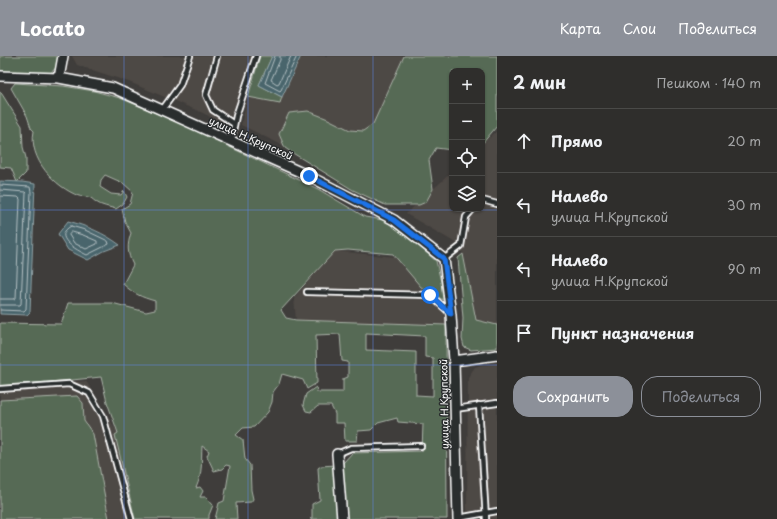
<!DOCTYPE html>
<html lang="ru">
<meta charset="utf-8">
<style>
:root{--surface:#2f2e2c;--page:#373634;--text:#f1f3f6;--muted:#a7a8a9;--line:#4a4a48;--accent:#8c9099}
body{margin:0;font-family:"Playpen Sans",sans-serif;background:var(--page);color:var(--text)}
.controls{position:absolute;right:12px;top:12px;display:grid;overflow:hidden;border-radius:8px;box-shadow:0 1px 3px #0004}
.controls button{width:36px;height:36px;display:grid;place-items:center;padding:0;border:0;border-bottom:1px solid var(--line);background:var(--surface);color:var(--text);font:20px sans-serif}
.stop{position:absolute;width:12px;height:12px;margin:-9px;border:3px solid #1a73e8;border-radius:50%;background:#fff}
.stop.end{background:#1a73e8;border-color:#fff;box-shadow:0 1px 4px #0008}
.list{margin:0;padding:0;list-style:none}
h2{display:flex;justify-content:space-between;align-items:center;height:52px;margin:0;padding:0 16px;font-size:17px}
h2 small{font-size:13px;font-weight:400;color:var(--muted)}
.list li{display:grid;grid-template-columns:26px 1fr auto;gap:12px;align-items:center;box-sizing:border-box;height:64px;padding:0 16px;border-top:1px solid var(--line)}
.list b{display:block;font-size:15px;white-space:nowrap}
.list p{margin:0;font-size:13px;white-space:nowrap;color:var(--muted)}
.list em{font-size:13px;font-style:normal;color:var(--muted)}
.actions{display:flex;gap:8px;padding:12px 16px}
.actions a{flex:1;padding:9px 0;border:1px solid var(--accent);border-radius:16px;text-align:center;font-size:14px;color:var(--accent)}
.actions .main{background:var(--accent);color:#fff}
.icon{flex:none;width:22px;height:22px;fill:none;stroke:currentColor;stroke-width:2;stroke-linecap:round;stroke-linejoin:round}
.map{position:relative;flex:none;width:497px;height:463px;overflow:hidden}
header{display:flex;align-items:center;gap:24px;box-sizing:border-box;height:56px;padding:0 20px;background:var(--accent);color:#fff}
header strong{font-size:19px}
nav{display:flex;gap:22px;margin-inline-start:auto;font-size:14px}
main{display:flex}
aside{flex:1;background:var(--surface)}
.map>svg:first-child{display:block}
</style>
<header>
<strong>Locato</strong>
<nav><a>Карта</a><a>Слои</a><a>Поделиться</a></nav>
</header>
<main>
<div class="map">
<svg width="497" height="463" viewBox="0 0 497 463">
<rect width="100%" height="100%" fill="#3f3d3b"/>
<filter id="ink" filterUnits="userSpaceOnUse"><feTurbulence type="fractalNoise" baseFrequency=".025" numOctaves="2"/><feDisplacementMap in="SourceGraphic" scale="8" xChannelSelector="R" yChannelSelector="G"/><feConvolveMatrix kernelMatrix="1 2 1 2 8 2 1 2 1" color-interpolation-filters="sRGB"/></filter>
<g filter="url(#ink)">
<path fill="#4e4844" d="M72 0H252L237 46 227 70 203 57 129 26 77 9Z
M264 0H418L356 125 241 69 251 28Z
M497 75V269L476 264 461 190 406 158 452 116V153H482V88Z
M335 195 436 205 441 226 446 269 296 264 294 242Z
M497 307V463H468L467 450 468 321 475 311 481 309Z
M86 325 118 377 138 463H0V330Z"/>
<path fill="#576a54" stroke="#abb4aa" fill-rule="evenodd" d="M0 0H59L60 3 55 13 50 17 0 15Z
M260 0H272L259 29 282 41 280 47 248 41Z
M404 0H497V70L482 88V15H452V94L436 92 429 104 433 133 426 146 419 149H385L353 134 291 96 285 92 279 78 289 57 308 55 328 63 350 74 363 75 373 68Z
M15 27 63 30 94 35 120 42 175 65 318 133 365 161 383 164 402 176 436 205 441 226 443 244 421 231 393 198 348 194 335 195 281 254 286 262 296 264 446 269 447 463H345L342 431 343 407 352 397 422 395 423 368 398 366 397 362 378 367 371 374 358 375 357 385H345L344 367H335V358L331 350H318L311 356 306 355 303 349 306 338 316 331 317 336H343V323L348 321V306L342 305 340 278 316 279 317 327 307 333 303 324 282 318 279 328 273 336 272 346 268 356 254 371 243 372 236 379 243 384 245 403 250 409 251 434 253 443 251 446 236 447 237 463H215L219 447 224 445 230 410 226 409 222 413 214 415 207 400 209 395 202 390C201 406 203 416 196 432L200 431 203 435 200 441H206L213 449 209 459V463H135L115 379 118 377 107 346 101 321 72 324 0 330V267L61 268 68 247H112L146 256 155 254V245C141 241 134 238 123 228L133 209C127 197 127 189 131 177L125 166 122 153 130 148 133 136 123 127 105 119 101 124 100 131 111 138 121 139 124 135 127 141 123 148 116 153C110 151 101 150 96 146 94 145 93 143 91 142 87 140 83 141 79 140 55 131 28 103 34 75L31 72 27 60 11 32ZM366 277 425 280V301L433 302V340L416 339V296L366 294Z
M0 35 22 70 23 91 26 102V117L17 126 11 112 0 111Z
M463 198 476 264 497 269V292L471 294 464 291 462 283 463 262 458 202Z
M77 340 83 347 84 365 93 378 109 463H0V344Z
M335 409 338 463H310L312 462V448L320 444 318 412 321 410Z"/>
<path fill="#48656c" stroke="#91a3a7" d="M272 0H301L282 41 259 29Z
M0 125 22 126 35 128 30 256 27 259 0 258Z
M68 165C87 170 104 177 120 189L104 195 88 204 68 194 58 178Z"/>
<g fill="none" stroke-linecap="round" stroke-linejoin="round">
<path stroke="#b6c1c4" stroke-width="1" d="M275 0 265 27 280 35 281 34 297 0
M280 0V4L271 24 277 28 279 27 291 0
M0 129 30 131 31 136 26 253 24 255 0 254
M0 134 25 136 26 137 21 248 20 249H0
M0 140 18 141 20 143 16 242 14 243H0
M71 170 85 174 108 185 109 188 87 199C77 194 51 181 71 170Z
M72 176 83 179 97 185V188L86 193 74 187 69 179Z"/>
<defs>
<path id="service" d="M217 0 206 39 213 54 234 68
M162 54 180 29 190 0
M231 85 236 60 256 0
M482 144 497 148
M444 203 461 190 466 161 473 153
M307 236 430 239 450 257
M0 333 69 328 89 337 103 360 131 463
M479 349 486 463
M455 353 497 347
M337 398 351 392 421 390
M458 462 497 455"/>
<path id="minor" d="M63 0 59 22 113 32 309 120 394 164 444 203 451 259 454 305 458 463
M0 20 59 22
M454 305 497 299
M337 398 342 463"/>
</defs>
<use href="#service" stroke="#fff" stroke-width="8"/>
<use href="#minor" stroke="#fff" stroke-width="12"/>
<use href="#service" stroke="#2a2d2e" stroke-width="4.5"/>
<use href="#minor" stroke="#2a2d2e" stroke-width="9"/>
</g>
</g>
<g fill="none" stroke-linecap="round" stroke-linejoin="round" filter="url(#ink)">
<path stroke="#1a73e8" stroke-width="5" d="M309 120 394 164 444 203 451 258 430 239"/>
</g>
<path fill="none" stroke="#6183e4" stroke-width="1" stroke-opacity="0.55" d="M124 0V463M248 0V463M373 0V463M0 154H497M0 309H497"/>
<g text-anchor="middle" stroke-width="3" stroke-linejoin="round" paint-order="stroke">
<g font-size="10" fill="#fff" stroke="#2a2d2e">
<text transform="translate(251 82) rotate(24)" y="4">улица Н.Крупской</text>
<text transform="translate(444 348) rotate(-91)" y="4">улица Н.Крупской</text>
</g>
</g>
</svg>
<div class="controls">
<button>+</button>
<button>−</button>
<button><svg class="icon" aria-label="locate" viewBox="0 0 24 24"><circle cx="12" cy="12" r="6"/><path d="M12 2v4M12 18v4M2 12h4M18 12h4"/></svg></button>
<button><svg class="icon" aria-label="layers" viewBox="0 0 24 24"><path d="M12 4l9 5-9 5-9-5zM3 14l9 5 9-5"/></svg></button>
</div>
<div class="stop" style="left:430px;top:239px"></div>
<div class="stop end" style="left:309px;top:120px"></div>
</div>
<aside>
<h2>2 мин<small>Пешком · 140 m</small></h2>
<ul class="list">
<li><svg class="icon" aria-label="ahead" viewBox="0 0 24 24"><path d="M12 20V5M6 11l6-6 6 6"/></svg><div><b>Прямо</b></div><em>20 m</em></li>
<li><svg class="icon" aria-label="left" viewBox="0 0 24 24"><path d="M17 20v-9H6M10 6l-5 5 5 5"/></svg><div><b>Налево</b><p>улица Н.Крупской</p></div><em>30 m</em></li>
<li><svg class="icon" aria-label="left" viewBox="0 0 24 24"><path d="M17 20v-9H6M10 6l-5 5 5 5"/></svg><div><b>Налево</b><p>улица Н.Крупской</p></div><em>90 m</em></li>
<li><svg class="icon" aria-label="arrive" viewBox="0 0 24 24"><path d="M6 21V4h12l-3 4 3 4H6"/></svg><div><b>Пункт назначения</b></div></li>
</ul>
<div class="actions"><a class="main">Сохранить</a><a>Поделиться</a></div>
</aside>
</main>
